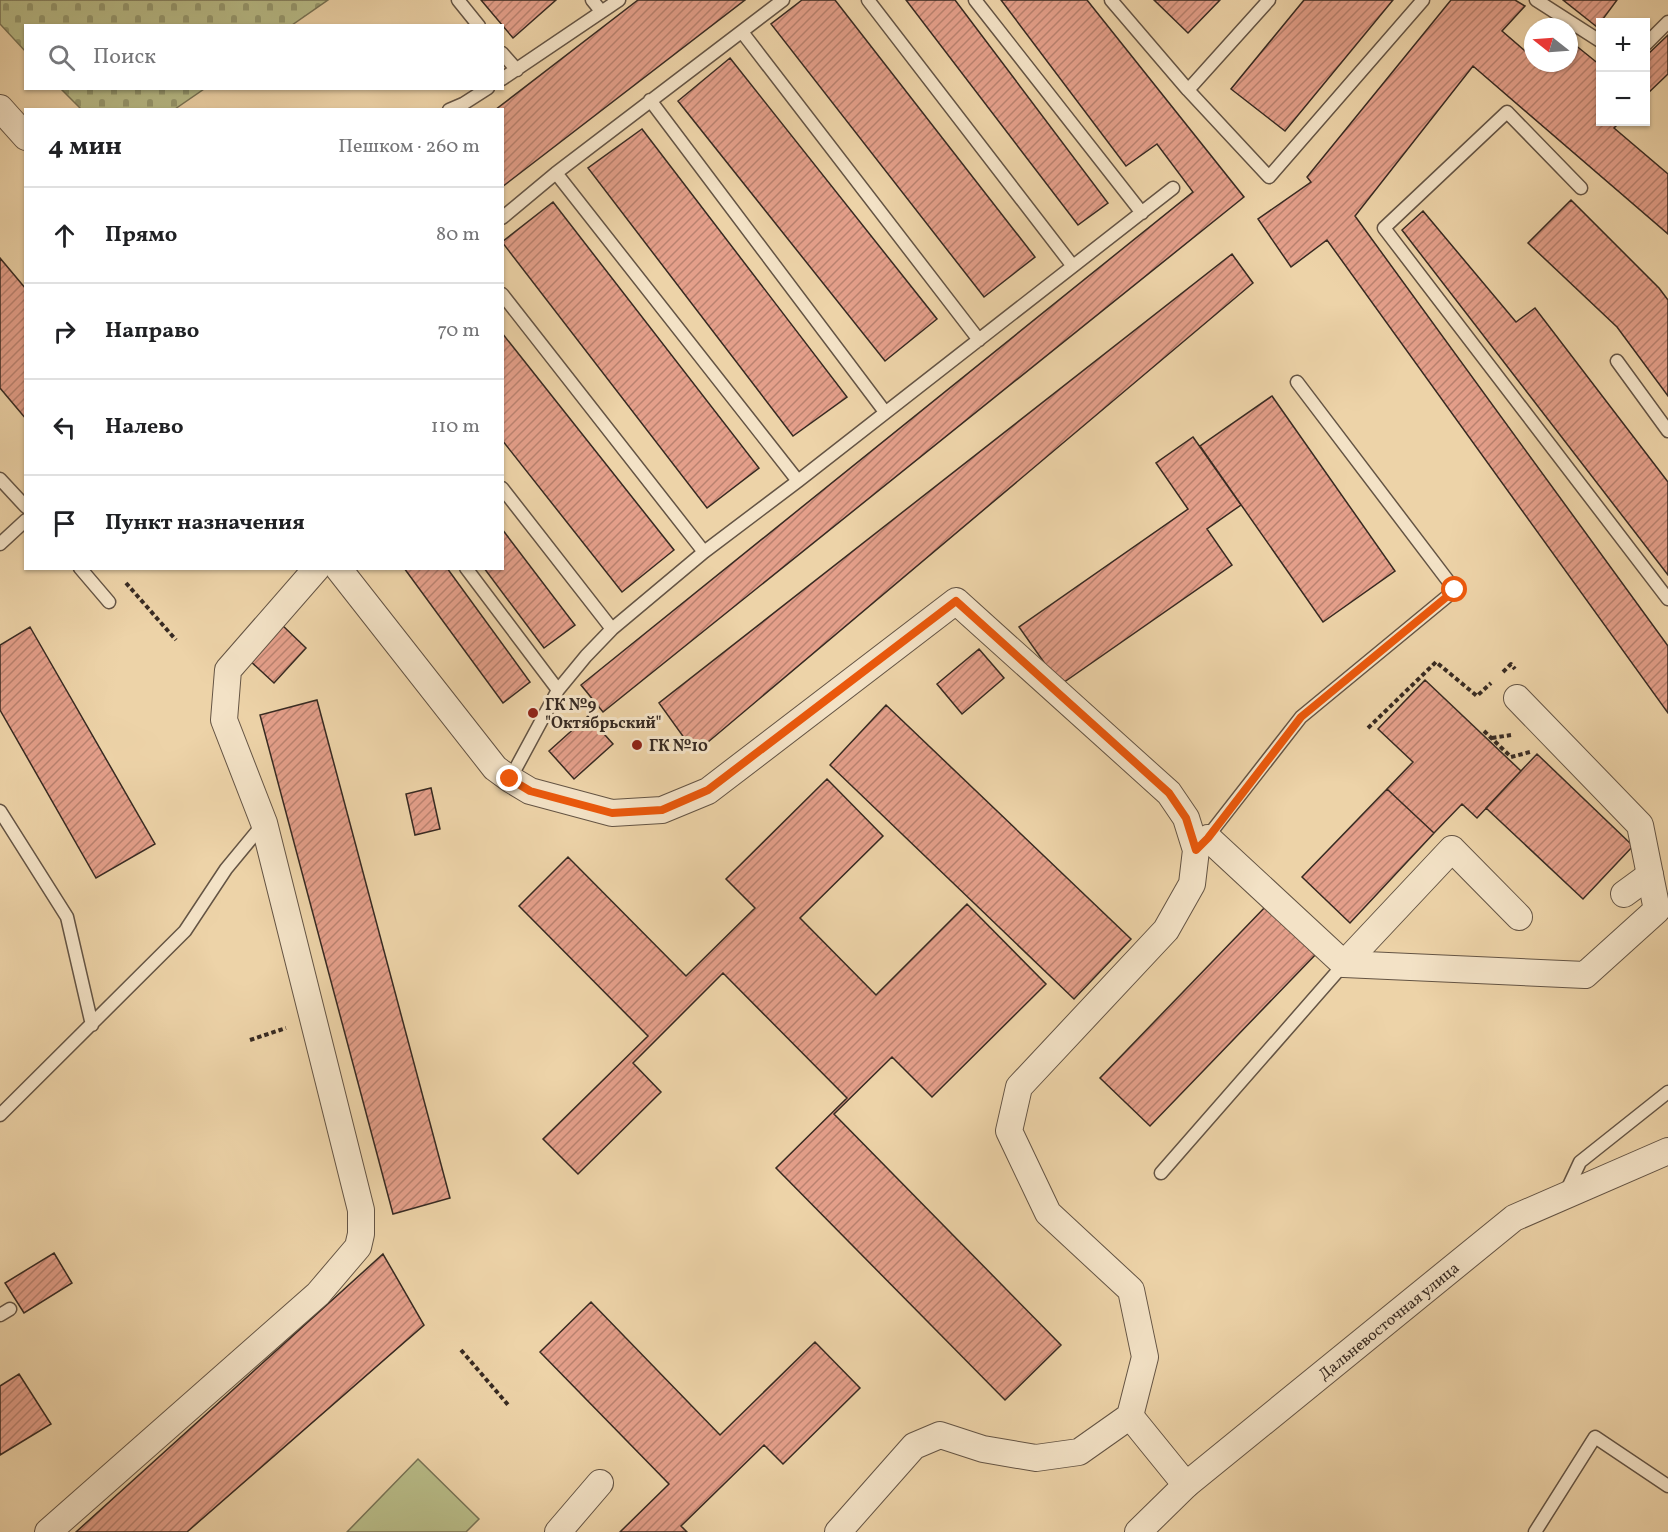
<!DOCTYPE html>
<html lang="ru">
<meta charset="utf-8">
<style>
:root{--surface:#fff;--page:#f6f6f6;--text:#202124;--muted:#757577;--line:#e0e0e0}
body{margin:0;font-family:Vollkorn,serif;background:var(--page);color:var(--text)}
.controls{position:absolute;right:18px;top:18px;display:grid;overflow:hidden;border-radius:0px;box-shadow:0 2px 4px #0004}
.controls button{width:54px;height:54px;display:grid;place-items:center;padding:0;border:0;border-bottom:2px solid var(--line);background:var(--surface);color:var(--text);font:30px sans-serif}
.compass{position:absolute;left:1524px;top:18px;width:54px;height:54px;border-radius:50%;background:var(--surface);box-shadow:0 2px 4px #0004;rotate:287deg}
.stop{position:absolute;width:18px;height:18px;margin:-14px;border:4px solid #ea580c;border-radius:50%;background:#fff}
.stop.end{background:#ea580c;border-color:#fff;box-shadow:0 2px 6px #0008}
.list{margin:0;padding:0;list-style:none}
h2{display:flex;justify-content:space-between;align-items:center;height:78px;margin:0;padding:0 24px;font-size:26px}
h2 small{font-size:20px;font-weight:400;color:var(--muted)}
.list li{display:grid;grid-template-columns:39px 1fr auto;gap:18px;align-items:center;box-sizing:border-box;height:96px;padding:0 24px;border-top:2px solid var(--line)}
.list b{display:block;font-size:22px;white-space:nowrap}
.list em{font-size:20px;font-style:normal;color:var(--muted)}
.icon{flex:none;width:33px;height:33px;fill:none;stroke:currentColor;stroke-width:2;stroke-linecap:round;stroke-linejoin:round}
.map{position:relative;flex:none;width:1668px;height:1532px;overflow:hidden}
.search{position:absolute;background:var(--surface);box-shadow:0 2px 4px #0004;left:24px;top:24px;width:480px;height:66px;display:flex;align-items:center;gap:15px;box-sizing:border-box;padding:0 21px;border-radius:0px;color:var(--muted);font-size:22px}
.panel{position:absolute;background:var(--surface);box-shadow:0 2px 4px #0004;left:24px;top:108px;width:480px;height:462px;border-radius:0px}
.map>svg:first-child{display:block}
</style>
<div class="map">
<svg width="1668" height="1532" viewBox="0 0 1668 1532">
<defs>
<pattern id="cemetery-stones" width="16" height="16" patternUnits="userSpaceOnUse" patternTransform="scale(1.5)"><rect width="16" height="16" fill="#b8bc88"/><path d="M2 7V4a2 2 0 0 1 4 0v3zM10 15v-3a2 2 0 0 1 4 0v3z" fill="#96996f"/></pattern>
<pattern id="building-hatch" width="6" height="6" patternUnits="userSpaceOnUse" patternTransform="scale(1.5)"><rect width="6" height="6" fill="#e49f8a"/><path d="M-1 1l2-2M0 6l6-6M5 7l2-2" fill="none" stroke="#ba8270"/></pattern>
</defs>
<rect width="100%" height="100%" fill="#edd3a8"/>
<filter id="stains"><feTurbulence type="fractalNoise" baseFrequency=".00333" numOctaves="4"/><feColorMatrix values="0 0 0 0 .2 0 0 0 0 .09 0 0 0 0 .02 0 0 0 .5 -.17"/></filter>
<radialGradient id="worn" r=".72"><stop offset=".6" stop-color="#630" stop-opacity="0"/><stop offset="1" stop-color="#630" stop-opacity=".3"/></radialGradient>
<path fill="url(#cemetery-stones)" stroke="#787355" stroke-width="1.5" d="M0 0H328L292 25 26 26 25 51 0 24Z
M61 89H204L175 109H81Z"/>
<path fill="#b8bc88" stroke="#787355" stroke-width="1.5" d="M418 1459 479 1519 466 1532H347Z"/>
<path fill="url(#building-hatch)" stroke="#372a22" stroke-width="1.5" d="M481 0H556L513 38Z
M638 0H745L502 187V110H495Z
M802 0H835L1035 257 984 297 771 24Z
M906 0H955L1108 203 1078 225Z
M1001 0H1087L1244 197 603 712 581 685 1193 192 1157 144 1126 166Z
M1154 0H1220L1188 33Z
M1304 0H1393L1285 131 1231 89Z
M1451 0H1515L1525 6 1502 31 1531 56 1533 54V63H1569V40L1600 65V122H1620L1614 128 1668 174V234L1473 66 1355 216 1668 646V713L1327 240 1291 267 1258 219 1311 182 1307 177Z
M1563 0H1617L1597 27Z
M1668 35V74L1646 95V56Z
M730 58 937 319 885 361 678 101Z
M642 129 847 397 793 436 588 168Z
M1571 200 1659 288 1668 300V396L1617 327 1528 243Z
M553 202 759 468 707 508 502 242Z
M1423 211 1516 322 1535 308 1668 482V575L1402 230Z
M1232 254 1253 283 695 753 659 703Z
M0 258 26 289V419L0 388Z
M502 333 674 550 622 592 502 440Z
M1272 396 1395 571 1323 622 1200 446Z
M1193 437 1241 505 1207 529 1232 565 1060 685 1019 627 1188 509 1156 463Z
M502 529 575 625 544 648 484 568H502Z
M404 568H447L530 682 503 703Z
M281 624 306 648 274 683 248 659Z
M30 627 155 844 96 878 0 710V645Z
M979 649 1004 678 962 714 937 684Z
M1425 680 1521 771 1477 818 1462 804 1434 833 1387 789 1413 762 1378 729Z
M317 700 450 1198 393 1214 260 715Z
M886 705 1131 939 1074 999 830 765Z
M588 716 613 744 574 779 549 751Z
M1537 754 1633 846 1583 899 1486 808Z
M827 779 883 836 800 918 876 995 967 904 1046 984 932 1097 892 1057 834 1114 1061 1345 1005 1400 776 1168 847 1098 723 973 633 1063 661 1092 578 1174 543 1139 648 1036 519 906 568 857 686 976 755 908 726 879Z
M431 788 440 829 415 835 406 794Z
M1387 789 1434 833 1350 923 1302 877Z
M1268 904 1318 952 1150 1126 1100 1078Z
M54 1253 72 1283 24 1313 5 1283Z
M383 1254 424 1325 187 1532H76Z
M591 1302 720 1435 815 1342 860 1388 783 1464 764 1445 681 1526 687 1532H620L669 1484 540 1352Z
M19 1374 51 1424 0 1455V1386Z"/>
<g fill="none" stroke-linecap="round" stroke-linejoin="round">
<defs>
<path id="lane" d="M458 0 479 26
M592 0 601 11
M868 0 1072 265
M975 0 1142 213
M1111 0 1188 90 1269 177 1423 0
M1536 0 1600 41
M742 32 979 340
M1646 44 1668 22
M502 53 517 70
M502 79 619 0
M1188 90 1269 0
M650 100 885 412
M449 110 463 104 488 88
M556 173 798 481
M1581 188 1507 112 1384 228 1668 599
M502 218 556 173 783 0
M502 294 704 552
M1617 361 1668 431
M0 479 26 507
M502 488 612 629
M0 544 26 520
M80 568 109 602
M466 568 558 690
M510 779 558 690 586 656 612 629 704 552 798 481 1173 188
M0 811 67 917 92 1025
M1205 840 1301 717 1455 590 1297 382
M0 1115 185 931 226 869 264 823
M1161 1173 1344 964
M1566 1192 1580 1162 1668 1092
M0 1315 10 1309
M1535 1532 1595 1437 1668 1486"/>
<g id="street">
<path d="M0 108 26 137"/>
<path d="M338 568 495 768 510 779 530 791 612 813 662 810 708 791 956 601 1169 793 1186 818 1196 850 1192 884 1166 930 1019 1087 1009 1131 1048 1213 1131 1290 1145 1357 1130 1416 1079 1452 1036 1458 983 1449 940 1435 914 1446 838 1532"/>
<path d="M1208 838 1344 964 1452 849 1519 917"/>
<path d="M1624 894 1650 875"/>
<path d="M1344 964 1585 975 1657 910 1640 825 1517 698"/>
<path d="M1130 1416 1186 1485"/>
<path d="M48 1532 318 1294 358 1247 361 1234V1210L264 823 224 720 228 670 317 568"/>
<path d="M558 1532 600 1483"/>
<path id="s1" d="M1138 1532 1186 1485 1514 1218 1668 1151"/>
</g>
</defs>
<use href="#lane" stroke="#645444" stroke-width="15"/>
<use href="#street" stroke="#645444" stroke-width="28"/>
<path stroke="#372a22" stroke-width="4" stroke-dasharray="4.5 3" stroke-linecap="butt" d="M126 583 176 640
M1503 672 1511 664 1515 669
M1368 728 1436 662 1477 696 1491 683
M1484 731 1511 757 1530 752
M1492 738 1511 735
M250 1040 286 1028
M461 1350 509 1406"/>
<use href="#lane" stroke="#f3e2c6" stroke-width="12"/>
<use href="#street" stroke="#f3e2c6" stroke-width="26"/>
</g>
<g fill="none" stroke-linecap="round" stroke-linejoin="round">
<path stroke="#ea580c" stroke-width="8" d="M510 779 530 791 612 813 662 810 708 790 956 601 1169 793 1186 818 1196 850 1208 838 1301 717 1455 590"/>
</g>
<g fill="#8f2418" stroke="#f3e2c6" stroke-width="2">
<circle cx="533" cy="713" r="6"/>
<circle cx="637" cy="745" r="6"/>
</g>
<g text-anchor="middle" stroke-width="6" stroke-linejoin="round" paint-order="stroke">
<g font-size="16" font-weight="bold" fill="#372a22" stroke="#f3e2c6" text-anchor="start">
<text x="545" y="710">ГК №9<tspan x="545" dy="18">"Октябрьский"</tspan></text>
<text x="649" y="751">ГК №10</text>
</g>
<g font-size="16" fill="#372a22" stroke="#f3e2c6">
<text dy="6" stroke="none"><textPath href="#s1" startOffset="328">Дальневосточная улица</textPath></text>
</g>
</g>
<rect width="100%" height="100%" filter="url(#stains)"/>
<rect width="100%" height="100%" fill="url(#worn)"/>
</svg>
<div class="controls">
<button>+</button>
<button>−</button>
</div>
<svg class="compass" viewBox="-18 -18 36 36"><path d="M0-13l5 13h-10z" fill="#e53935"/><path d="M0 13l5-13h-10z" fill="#757577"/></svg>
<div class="stop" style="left:1455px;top:590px"></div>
<div class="stop end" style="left:510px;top:779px"></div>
<div class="search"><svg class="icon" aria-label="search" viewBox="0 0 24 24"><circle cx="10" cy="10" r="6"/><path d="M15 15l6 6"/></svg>Поиск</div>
<section class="panel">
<h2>4 мин<small>Пешком · 260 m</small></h2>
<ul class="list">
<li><svg class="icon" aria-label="ahead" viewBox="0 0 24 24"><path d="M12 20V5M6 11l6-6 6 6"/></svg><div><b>Прямо</b></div><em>80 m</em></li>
<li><svg class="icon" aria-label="right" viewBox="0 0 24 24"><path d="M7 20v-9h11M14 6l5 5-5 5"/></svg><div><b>Направо</b></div><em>70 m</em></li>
<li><svg class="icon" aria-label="left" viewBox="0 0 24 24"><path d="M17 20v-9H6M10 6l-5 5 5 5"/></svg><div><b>Налево</b></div><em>110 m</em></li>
<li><svg class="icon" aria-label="arrive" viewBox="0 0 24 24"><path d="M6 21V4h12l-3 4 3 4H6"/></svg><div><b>Пункт назначения</b></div></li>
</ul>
</section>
</div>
